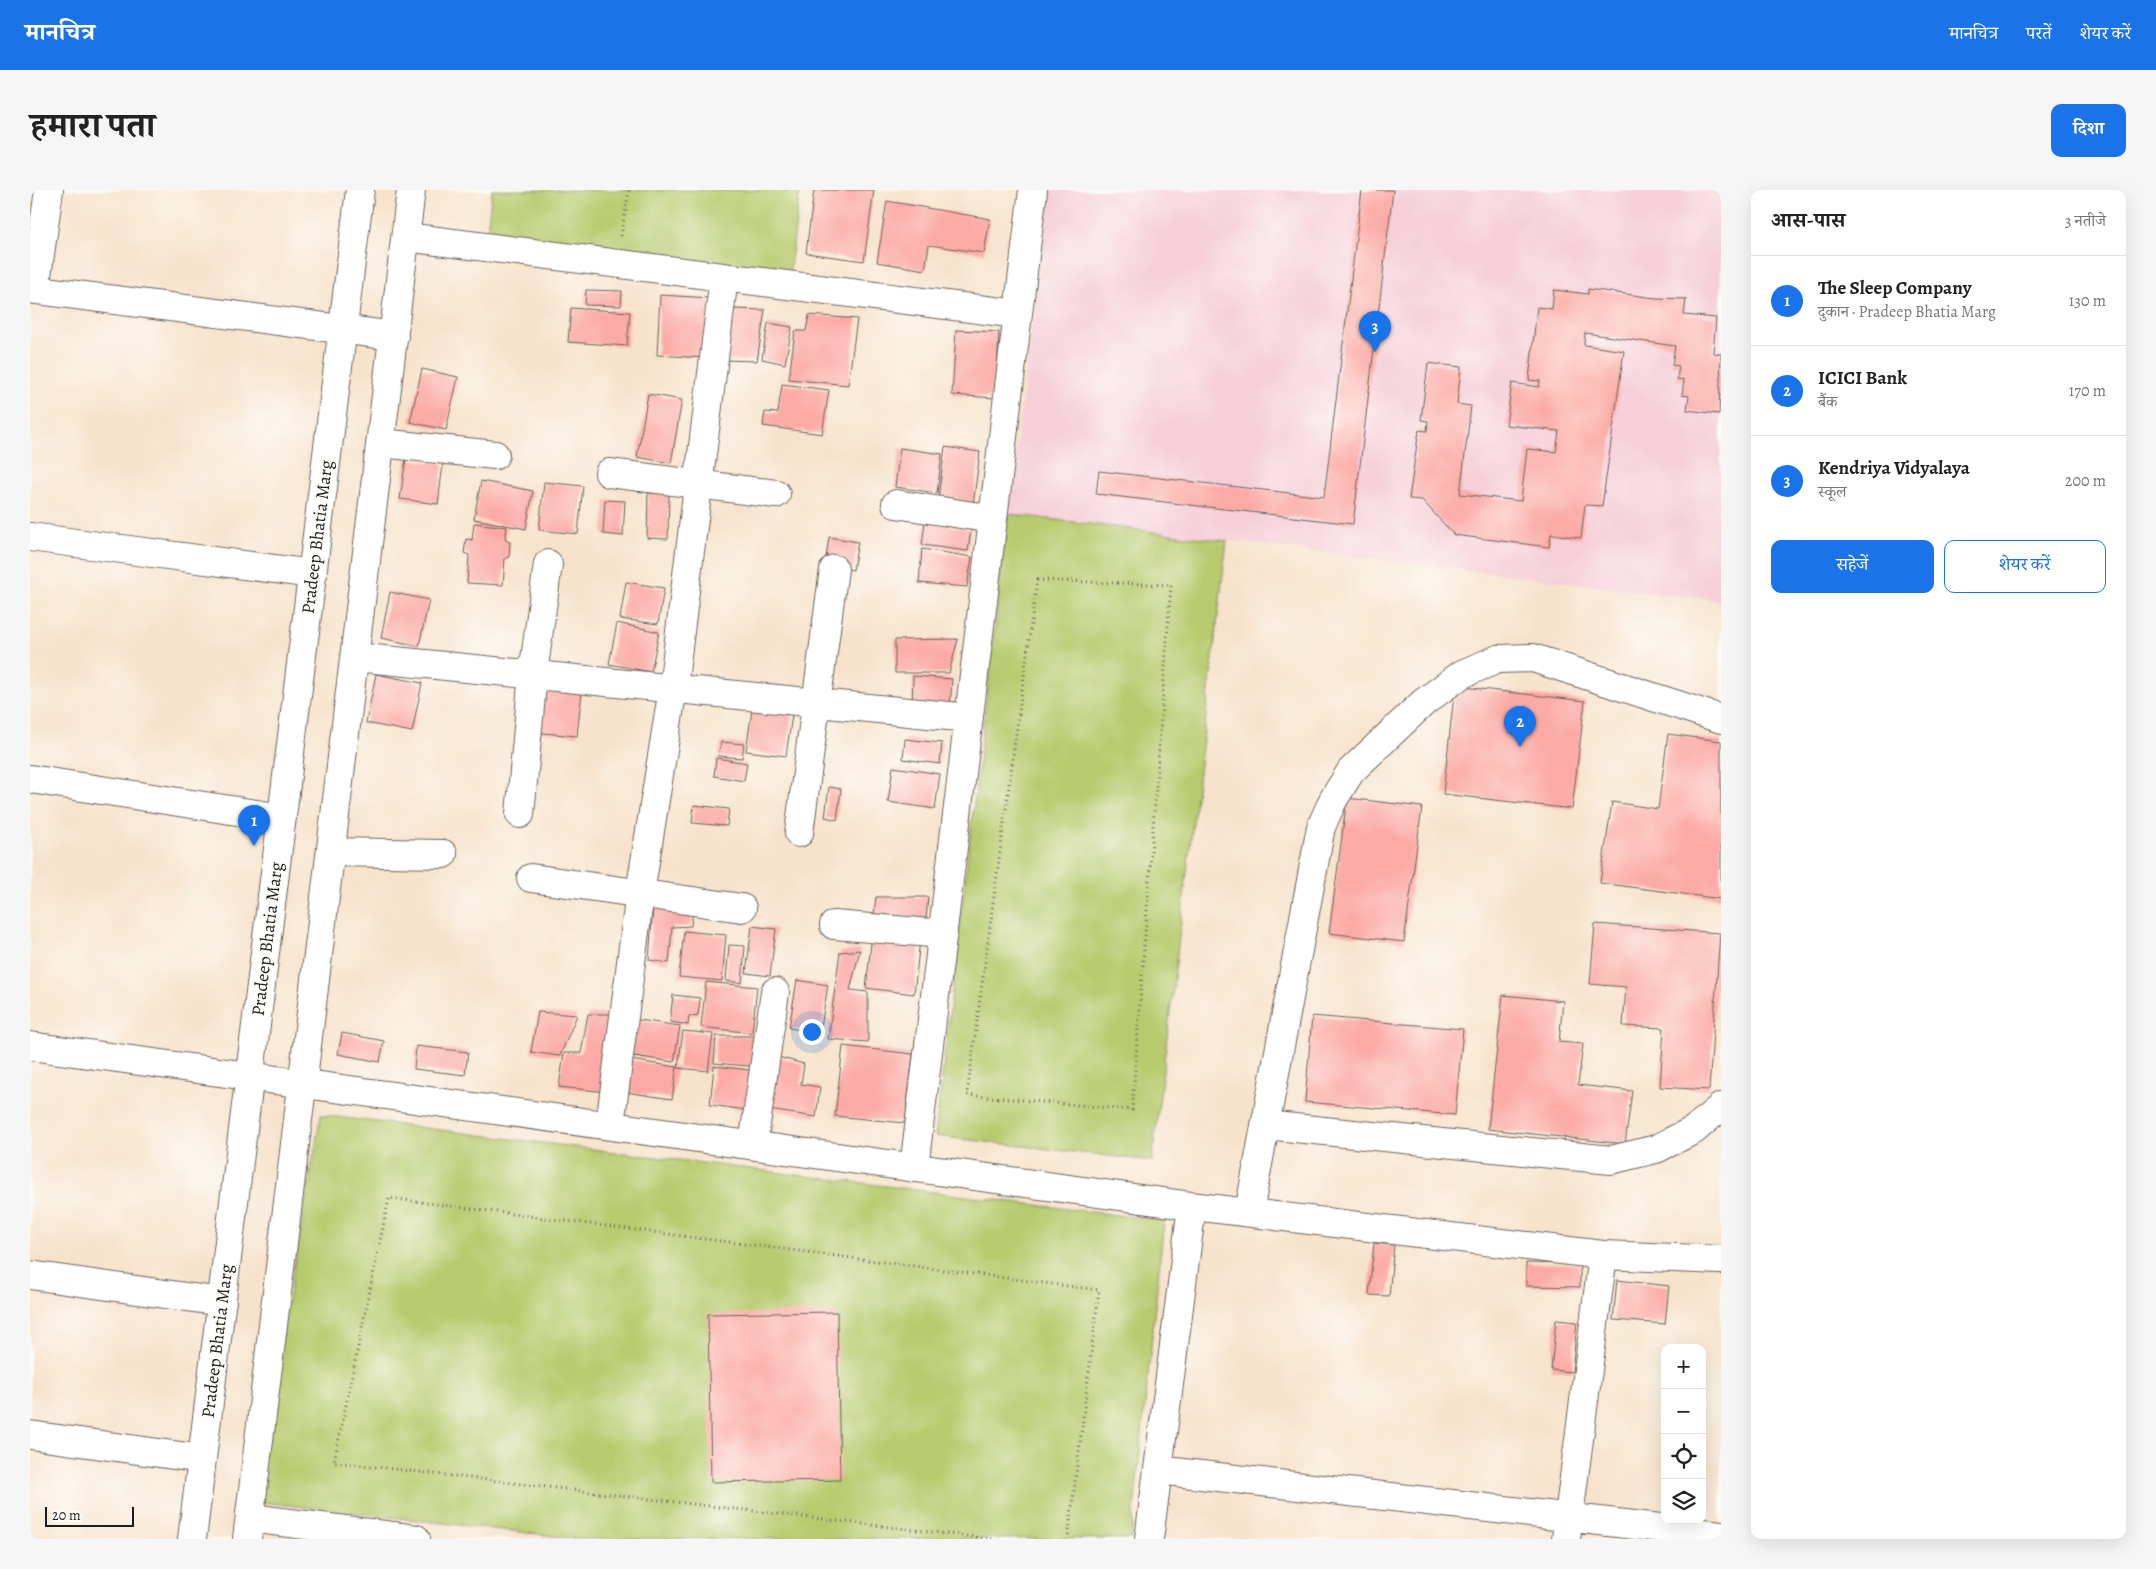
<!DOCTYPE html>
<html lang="hi">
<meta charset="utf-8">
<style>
:root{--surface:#fff;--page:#f6f6f6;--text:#222;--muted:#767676;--line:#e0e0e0;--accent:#1a73e8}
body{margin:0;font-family:Alegreya,"Noto Serif Devanagari",serif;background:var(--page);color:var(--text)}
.controls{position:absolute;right:15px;bottom:15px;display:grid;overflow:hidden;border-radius:10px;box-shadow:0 5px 20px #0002}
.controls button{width:45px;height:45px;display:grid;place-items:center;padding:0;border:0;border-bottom:1px solid var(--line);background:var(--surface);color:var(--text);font:25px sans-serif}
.scale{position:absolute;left:15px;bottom:12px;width:89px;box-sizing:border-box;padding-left:5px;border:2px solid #1c1c1c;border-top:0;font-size:14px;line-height:18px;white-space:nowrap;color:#1c1c1c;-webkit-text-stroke:4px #fdfcf7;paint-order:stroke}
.you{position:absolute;left:781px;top:841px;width:18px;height:18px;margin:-12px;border:4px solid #fff;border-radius:50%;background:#1a73e8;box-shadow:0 0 0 8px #1a73e833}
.badge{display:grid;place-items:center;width:32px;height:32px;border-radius:50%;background:var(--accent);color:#fff;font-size:16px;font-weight:700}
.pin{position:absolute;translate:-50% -41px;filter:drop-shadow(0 1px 2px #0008)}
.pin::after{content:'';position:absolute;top:26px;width:18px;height:15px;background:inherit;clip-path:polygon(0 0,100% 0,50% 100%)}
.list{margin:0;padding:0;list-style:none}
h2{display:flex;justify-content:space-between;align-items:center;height:65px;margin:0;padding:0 20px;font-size:21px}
h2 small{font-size:16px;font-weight:400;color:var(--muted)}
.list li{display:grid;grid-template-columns:32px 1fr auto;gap:15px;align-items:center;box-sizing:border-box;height:90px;padding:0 20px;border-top:1px solid var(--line)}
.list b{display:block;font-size:19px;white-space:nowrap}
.list p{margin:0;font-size:16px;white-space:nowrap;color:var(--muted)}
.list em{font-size:16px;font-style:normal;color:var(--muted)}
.actions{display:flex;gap:10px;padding:15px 20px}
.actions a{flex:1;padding:11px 0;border:1px solid var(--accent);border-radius:10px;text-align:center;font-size:18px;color:var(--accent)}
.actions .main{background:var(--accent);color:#fff}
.icon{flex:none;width:28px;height:28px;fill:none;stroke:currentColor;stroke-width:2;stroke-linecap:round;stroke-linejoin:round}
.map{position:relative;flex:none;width:1691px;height:1349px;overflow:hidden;border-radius:10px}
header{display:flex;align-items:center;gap:30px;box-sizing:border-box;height:70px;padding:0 25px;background:var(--accent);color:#fff}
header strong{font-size:24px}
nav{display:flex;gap:28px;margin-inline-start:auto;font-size:18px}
.intro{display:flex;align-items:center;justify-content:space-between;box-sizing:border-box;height:120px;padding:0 30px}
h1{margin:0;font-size:35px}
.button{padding:12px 22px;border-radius:10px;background:var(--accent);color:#fff;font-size:18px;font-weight:700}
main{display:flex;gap:30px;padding:0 30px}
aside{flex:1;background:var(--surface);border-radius:10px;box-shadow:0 5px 20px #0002}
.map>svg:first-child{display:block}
</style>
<header>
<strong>मानचित्र</strong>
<nav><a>मानचित्र</a><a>परतें</a><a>शेयर करें</a></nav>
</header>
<div class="intro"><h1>हमारा पता</h1><a class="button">दिशा</a></div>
<main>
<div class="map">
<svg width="1691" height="1349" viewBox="0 0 1691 1349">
<rect width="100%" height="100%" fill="#fdfcf7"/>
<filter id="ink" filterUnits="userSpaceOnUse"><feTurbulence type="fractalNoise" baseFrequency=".02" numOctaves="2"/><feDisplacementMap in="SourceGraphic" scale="10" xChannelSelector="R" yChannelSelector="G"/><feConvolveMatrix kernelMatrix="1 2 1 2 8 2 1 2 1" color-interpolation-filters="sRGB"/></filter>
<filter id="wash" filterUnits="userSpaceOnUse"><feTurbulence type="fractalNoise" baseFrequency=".0096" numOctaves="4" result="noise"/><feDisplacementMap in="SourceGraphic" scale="20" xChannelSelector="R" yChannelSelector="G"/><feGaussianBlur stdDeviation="1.12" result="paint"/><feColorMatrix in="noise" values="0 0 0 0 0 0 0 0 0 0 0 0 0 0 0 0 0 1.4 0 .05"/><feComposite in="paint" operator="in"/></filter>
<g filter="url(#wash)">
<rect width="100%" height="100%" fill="#f7e3cc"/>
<path fill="#f6cfd8" d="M1019 0H1691V411L978 324Z"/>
<path fill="#b7ca6d" stroke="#6a7344" d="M462 0H770L759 86 456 49Z
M978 324 1197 351 1122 971 905 946Z
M291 925 1134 1031 1101 1349H549L222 1311Z"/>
<g id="blocks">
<path fill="#fcaaa5" d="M784 0H844L834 71 776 63Z
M1332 0H1363L1323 334 1066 304 1069 281 1294 307Z
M857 11 960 29 954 63 899 55 895 80 847 72Z
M1558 99 1625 108 1656 109 1654 125 1686 128 1683 163 1691 164 1689 224 1657 220 1659 206 1652 205 1654 190 1647 189 1649 176 1642 175 1645 156 1555 143 1554 155 1594 161 1572 316 1555 315 1551 348 1521 344 1519 357 1424 345 1392 310 1379 309 1389 240 1397 241 1398 231 1391 230 1398 173 1431 177 1427 214 1441 216 1430 304 1491 311 1497 259 1526 262 1529 241 1476 235 1482 193 1509 197 1510 191 1499 190 1507 117 1522 119 1524 100 1558 104Z
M556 100 592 101 591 116 555 115Z
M630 105 680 108 675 168 627 165Z
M541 118 600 122 597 156 538 152Z
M702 119 735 120 727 171 694 170Z
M779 125 827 129 818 195 759 189 765 141H776Z
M738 133 762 137 755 174 732 169Z
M926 140 969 142 966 208 922 205Z
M392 179 428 187 416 240 380 232Z
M752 194 799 200 792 244 733 236 735 222 748 223Z
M618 204 652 210 641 273 607 267Z
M915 257 950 262 943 315 908 309Z
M870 258 912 264 907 303 865 297Z
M376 269 413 274 408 314 370 309Z
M451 291 503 301 496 339 444 329Z
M514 292 553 296 548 344 509 340Z
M618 303H639L638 349 617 348Z
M575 310 595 311 593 346 573 344Z
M895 332 941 339 938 361 892 355Z
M444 333 477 337 475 350 480 352 479 368H475L473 395 437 393 439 365 434 363 436 349 442 350Z
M799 347 828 352 823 380 795 375Z
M892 359 942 367 937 397 889 393Z
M596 392 634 398 628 434 590 429Z
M360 402 399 410 389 456 351 448Z
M587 433 629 442 621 482 579 474Z
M928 449 919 483H865V450Z
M346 484 392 493 382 542 336 533Z
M883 486 922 489 920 518 882 515Z
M1425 496 1555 511 1542 619 1413 604Z
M507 497 552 501 547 546 502 542Z
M723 513 763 518 756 566 716 561Z
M1638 544 1691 551V709L1570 693 1582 612 1628 619Z
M875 549 912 553 910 574 873 569Z
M691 552 714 554 712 568 688 566Z
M686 568 717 573 714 591 684 586Z
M863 577 910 584 905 619 858 612Z
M799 597 811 599 807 630 795 627Z
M1317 608 1392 617 1374 752 1299 743Z
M664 615 699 619 697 636 662 633Z
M846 707H898L896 729 844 724Z
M623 717 663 720 661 736 642 737 639 773 619 770Z
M1565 734 1690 743 1679 900 1630 897 1634 838 1593 836 1596 797 1560 794Z
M722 736 746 739 740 786 716 783Z
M654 741 696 745 692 791 649 787Z
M842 745 890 750 884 804 836 798Z
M699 755 715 756 712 793 696 791Z
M830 760 820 800 838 802V852L798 849 810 762Z
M767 790 798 795 790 843 759 838Z
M676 792 727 797 722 843 671 837Z
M643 805 670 808 668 825 659 826 658 835 640 832Z
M1473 805 1533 811 1529 852 1553 854 1548 895 1602 901 1595 954 1458 939Z
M508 822 547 825 530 866 501 862Z
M558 824H589L577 902 529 897 534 863H551Z
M1282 826 1433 839 1425 925 1275 912Z
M602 829 650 836 644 872 597 865Z
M653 841 683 844 678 881 648 878Z
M312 843 354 851 350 872 308 864Z
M686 846H736L729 877 684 873Z
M386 856 438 862 435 885 384 879Z
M813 856 883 864 875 933 805 926Z
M748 867 774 874 771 894 790 897 786 927 739 920Z
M600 870 647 877 642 909 595 902Z
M684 876 729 881 724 921 680 915Z
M1344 1053 1364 1055 1359 1106 1339 1105Z
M1496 1073 1550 1074V1097L1496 1096Z
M1587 1090 1639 1096 1635 1134 1583 1130Z
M807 1122 810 1290 681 1292 678 1124Z
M1526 1130 1547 1132 1542 1182 1521 1180Z"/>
</g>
</g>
<g filter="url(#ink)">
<use href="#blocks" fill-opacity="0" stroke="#69625a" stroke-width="1"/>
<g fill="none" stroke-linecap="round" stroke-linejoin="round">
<defs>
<path id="minor" d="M376 47 988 124
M0 99 364 146
M5 100 19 0
M351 253 465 265
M579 283 746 304
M866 314 963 329
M0 347 283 384
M325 467 939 528
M0 589 252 628
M490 624 503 484 518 374
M769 643 804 379
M301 662 413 664
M501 688 712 718
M804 735 913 744
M0 856 1162 1016 1573 1065 1691 1070
M580 935 610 703 643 498 694 87
M1235 935 1581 970 1626 959 1664 940 1691 917
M723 955 745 802
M884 978 1003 0
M1219 1022 1291 637 1303 610 1321 581 1394 512 1432 484 1468 469 1503 468 1691 529
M0 1085 192 1112
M0 1245 172 1269
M1128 1280 1691 1345
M220 1328 386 1349
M162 1349 330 0
M217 1349 381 0
M1119 1349 1162 1016
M1536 1349 1573 1065"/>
</defs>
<use href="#minor" stroke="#69625a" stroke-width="30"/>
<path stroke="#69625a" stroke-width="3" stroke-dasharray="1 4" stroke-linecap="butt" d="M591 46 599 0
M1007 390 1141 395 1102 920 937 905Z
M962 1349 304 1272 359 1008 1069 1100 1038 1349"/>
<use href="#minor" stroke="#fff" stroke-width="28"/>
</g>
</g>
<g text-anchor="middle" stroke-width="4" stroke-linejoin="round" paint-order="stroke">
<g font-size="18" fill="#1c1c1c" stroke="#fdfcf7">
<text transform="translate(287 347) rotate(-83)" y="6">Pradeep Bhatia Marg</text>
<text transform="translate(237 749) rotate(-83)" y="6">Pradeep Bhatia Marg</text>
<text transform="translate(187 1151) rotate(-83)" y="6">Pradeep Bhatia Marg</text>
</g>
</g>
</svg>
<div class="controls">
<button>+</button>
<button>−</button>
<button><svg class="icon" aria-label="locate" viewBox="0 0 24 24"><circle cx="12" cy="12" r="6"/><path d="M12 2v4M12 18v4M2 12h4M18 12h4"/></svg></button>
<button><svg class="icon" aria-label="layers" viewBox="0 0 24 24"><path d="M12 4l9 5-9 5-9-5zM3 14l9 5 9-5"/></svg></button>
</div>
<div class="scale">20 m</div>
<div class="you"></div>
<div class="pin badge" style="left:224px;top:656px">1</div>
<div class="pin badge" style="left:1490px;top:557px">2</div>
<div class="pin badge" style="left:1345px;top:162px">3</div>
</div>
<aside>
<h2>आस-पास<small>3 नतीजे</small></h2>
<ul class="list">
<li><span class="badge">1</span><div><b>The Sleep Company</b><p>दुकान · Pradeep Bhatia Marg</p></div><em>130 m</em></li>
<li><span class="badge">2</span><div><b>ICICI Bank</b><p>बैंक</p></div><em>170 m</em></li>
<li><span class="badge">3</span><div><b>Kendriya Vidyalaya</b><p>स्कूल</p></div><em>200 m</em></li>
</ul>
<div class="actions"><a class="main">सहेजें</a><a>शेयर करें</a></div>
</aside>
</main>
